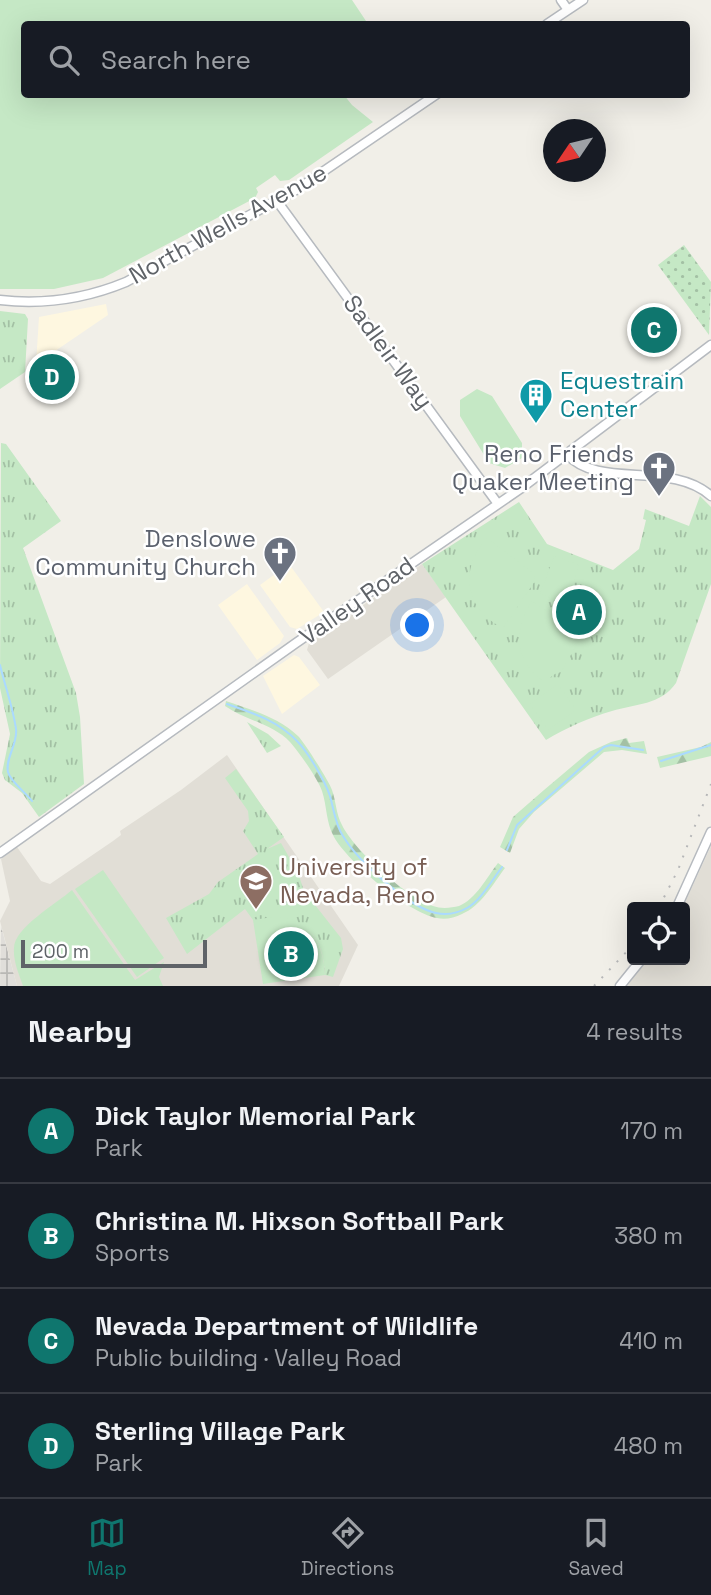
<!DOCTYPE html>
<meta charset="utf-8">
<style>
:root{--surface:#171b24;--page:#20242c;--text:#f1f3f6;--muted:#9ea1a6;--line:#363941;--accent:#0f766e}
body{margin:0;font-family:"Space Grotesk",sans-serif;background:var(--page);color:var(--text)}
.controls{position:absolute;right:21px;bottom:21px;display:grid;overflow:hidden;border-radius:7px;box-shadow:0 7px 28px #0002}
.controls button{width:63px;height:63px;display:grid;place-items:center;padding:0;border:0;border-bottom:2px solid var(--line);background:var(--surface);color:var(--text);font:35px sans-serif}
.compass{position:absolute;left:543px;top:119px;width:63px;height:63px;border-radius:50%;background:var(--surface);box-shadow:0 7px 28px #0002;rotate:235deg}
.scale{position:absolute;left:21px;bottom:18px;width:186px;box-sizing:border-box;padding-left:7px;border:4px solid #5f6368;border-top:0;font-size:19px;line-height:24px;white-space:nowrap;color:#5f6368;-webkit-text-stroke:5px #fff;paint-order:stroke}
.you{position:absolute;left:418px;top:626px;width:24px;height:24px;margin:-18px;border:5px solid #fff;border-radius:50%;background:#1a73e8;box-shadow:0 0 0 10px #1a73e833}
.badge{display:grid;place-items:center;width:46px;height:46px;border-radius:50%;background:var(--accent);color:#fff;font-size:23px;font-weight:700}
.pin{position:absolute;translate:-50% -50%;border:4px solid #fff;box-shadow:0 2px 7px #0006}
.list{margin:0;padding:0;list-style:none}
h2{display:flex;justify-content:space-between;align-items:center;height:91px;margin:0;padding:0 28px;font-size:30px}
h2 small{font-size:23px;font-weight:400;color:var(--muted)}
.list li{display:grid;grid-template-columns:46px 1fr auto;gap:21px;align-items:center;box-sizing:border-box;height:105px;padding:0 28px;border-top:2px solid var(--line)}
.list b{display:block;font-size:26px;white-space:nowrap}
.list p{margin:0;font-size:23px;white-space:nowrap;color:var(--muted)}
.list em{font-size:23px;font-style:normal;color:var(--muted)}
.icon{flex:none;width:38px;height:38px;fill:none;stroke:currentColor;stroke-width:2;stroke-linecap:round;stroke-linejoin:round}
.map{position:relative;flex:none;width:711px;height:986px;overflow:hidden}
.search{position:absolute;background:var(--surface);box-shadow:0 7px 28px #0002;left:21px;right:21px;top:21px;height:77px;display:flex;align-items:center;gap:18px;box-sizing:border-box;padding:0 24px;border-radius:7px;color:var(--muted);font-size:26px}
.sheet{height:511px;background:var(--surface)}
nav{display:flex;justify-content:space-around;align-items:center;box-sizing:border-box;height:98px;border-top:2px solid var(--line);background:var(--surface);font-size:19px;color:var(--muted)}
nav a{display:grid;justify-items:center;gap:4px}
nav .on{color:var(--accent)}
.map>svg:first-child{display:block}
</style>
<div class="map">
<svg width="711" height="986" viewBox="0 0 711 986">
<defs>
<pattern id="industrial-grid" width="8" height="8" patternUnits="userSpaceOnUse" patternTransform="scale(1.75)"><rect width="8" height="8" fill="#e0deda"/><path d="M0 4h8M4 0v8" fill="none" stroke="#b9b8b5"/></pattern>
<pattern id="grass-tufts" width="24" height="20" patternUnits="userSpaceOnUse" patternTransform="scale(1.75)"><rect width="24" height="20" fill="#c5e8c5"/><path d="M3 7l-1-3M5 7V3M7 7l1-3M15 17l-1-3M17 17v-4M19 17l1-3" fill="none" stroke="#a3c0a4"/></pattern>
<pattern id="forest-firs" width="22" height="20" patternUnits="userSpaceOnUse" patternTransform="scale(1.75)"><rect width="22" height="20" fill="#c5e8c5"/><path d="M5 1l3.5 6h-7zM16 11l3.5 6h-7z" fill="#a3c0a4"/></pattern>
<pattern id="garden-dots" width="8" height="8" patternUnits="userSpaceOnUse" patternTransform="scale(1.75)"><rect width="8" height="8" fill="#c5e8c5"/><path d="M2 2h.1M6 6h.1" fill="none" stroke="#a3c0a4" stroke-width="1.8" stroke-linecap="round"/></pattern>
</defs>
<rect width="100%" height="100%" fill="#f1efe8"/>
<path fill="#fef7e0" d="M106 304 108 315 36 364 39 317Z
M289 564 324 612 297 629 290 627 260 585Z
M247 584 284 636 280 643 257 660 218 605Z
M294 655 299 657 320 685 282 714 263 676Z"/>
<path fill="url(#industrial-grid)" d="M1 926 17 986H0Z"/>
<path fill="#e1ded6" d="M422 564 446 597 328 679 307 650 309 643Z
M227 755 358 945 339 986H17L0 921 10 901 1 859 17 847 41 881 50 884 113 841 121 835 120 831 181 790Z
M711 846V986H627L647 960H685V907H683Z"/>
<path fill="url(#grass-tufts)" d="M0 311 25 314 28 319 25 372 0 389Z
M54 351 71 381 49 395 43 397 38 392 36 364Z
M1 443 6 444 61 521 23 548 76 693 80 717 84 784 39 817 22 793 5 780 2 773 10 734 0 688Z
M700 496 711 507V584L676 683C661 705 635 704 612 711 590 717 566 728 546 740L422 564 519 502 547 544 613 570 639 549 646 520 643 519 645 509 689 526Z
M247 722 268 734 281 746 267 753Z
M236 769 284 837 267 849 281 843 298 873 304 891 341 938 343 949 333 977 325 975C323 927 298 915 253 920L245 909 187 954 166 918 209 894 218 882 258 854 243 831 249 821 248 811 225 778Z"/>
<path fill="url(#forest-firs)" d="M226 701C251 710 278 717 298 736 304 742 329 781 332 790 336 801 336 814 342 825 354 850 406 897 433 906 441 909 451 908 459 906 476 899 487 877 498 863L505 868C493 884 481 906 462 914 454 918 445 920 437 918 408 913 348 862 334 837 326 823 327 806 322 791 318 779 299 752 290 742 273 724 245 720 225 706Z
M627 738 629 743 644 741 647 754 622 750 604 752 534 812 519 829 510 853 500 847 513 817 544 790 589 752 611 742Z
M711 742V756L660 768 657 757 701 747Z"/>
<path fill="url(#garden-dots)" d="M684 245 711 282 709 335 658 265Z"/>
<path fill="#c5e8c5" d="M0 0H352L368 24H24V94L344 95 352 105 373 122 289 180 280 181 275 175 256 188 258 192 255 198 103 278 54 289H0Z
M477 389 492 396 522 443V458L505 468 489 463 460 416V400Z
M487 538 534 574 535 581 503 628C464 609 459 569 487 538Z
M554 556 579 565 566 603 540 594Z
M532 601 578 632 580 639 561 672 555 674 544 682C514 660 513 631 532 601Z
M558 684 576 710 548 730 530 704Z
M103 870 164 958 137 977 75 889Z
M72 890 135 980 164 962 159 977 163 986H23C19 974 13 961 14 948 14 928 57 903 72 890Z
M273 917C309 916 324 943 325 975L263 984 253 920Z"/>
<g fill="none" stroke-linecap="round" stroke-linejoin="round">
<path stroke="#aadaff" stroke-width="2" d="M0 665C5 686 13 708 16 729 18 744 5 758 8 772 10 781 25 792 32 801
M227 704C253 713 278 721 297 741 308 752 325 781 330 796 334 810 335 824 343 836 358 861 408 907 436 913 446 915 458 913 467 908 481 900 492 880 502 867
M661 761 711 745
M507 850 517 825 604 747 611 745 643 750"/>
<defs>
<path id="secondary" d="M561 0 568 10
M547 24 583 0
M277 201 498 504
M0 300C44 305 85 299 126 282L296 190 437 94
M567 454C599 490 671 460 711 496
M0 853 296 643 520 489 711 345
M677 907 711 832
M620 986 641 960"/>
</defs>
<use href="#secondary" stroke="#b6babf" stroke-width="11"/>
<use href="#secondary" stroke="#fff" stroke-width="8"/>
<path stroke="#b6b7b8" stroke-width="2" stroke-dasharray="2 9" stroke-linecap="butt" d="M659 907 678 870 711 784
M594 986 632 946"/>
</g>
<defs>
<symbol id="building-pin" viewBox="-11 -11 22 30"><path d="M0 17L-7.5 6A9.5 9.5 0 1 1 7.5 6Z" fill="#0f9aa8" stroke="#fff"/><path d="M-4-6H4V6H1V3H-1V6H-4ZM-2.5-4.3h1.7v1.8h-1.7ZM.8-4.3h1.7v1.8H.8ZM-2.5-1h1.7V.8h-1.7ZM.8-1h1.7V.8H.8Z" fill="#fff"/></symbol>
<symbol id="church-pin" viewBox="-11 -11 22 30"><path d="M0 17L-7.5 6A9.5 9.5 0 1 1 7.5 6Z" fill="#6b7280" stroke="#fff"/><path d="M-1.2-6h2.4v3.5h3.3v2.4h-3.3V6h-2.4V-.1h-3.3v-2.4h3.3Z" fill="#fff"/></symbol>
<symbol id="university-pin" viewBox="-11 -11 22 30"><path d="M0 17L-7.5 6A9.5 9.5 0 1 1 7.5 6Z" fill="#8d6e63" stroke="#fff"/><path d="M0-5L7-2L0 1L-7-2ZM-4 1L0 2.5L4 1V4Q0 6-4 4Z" fill="#fff"/></symbol>
</defs>
<g fill-rule="evenodd">
<use href="#building-pin" x="517" y="376" width="38" height="52"/>
<use href="#church-pin" x="640" y="449" width="38" height="52"/>
<use href="#church-pin" x="261" y="534" width="38" height="52"/>
<use href="#university-pin" x="237" y="862" width="38" height="52"/>
</g>
<g text-anchor="middle" stroke-width="5" stroke-linejoin="round" paint-order="stroke">
<g font-size="24" fill="#5f6368" stroke="#fff">
<text transform="translate(228 224) rotate(-29)" y="8">North Wells Avenue</text>
<text transform="translate(388 352) rotate(54)" y="8">Sadleir Way</text>
<text transform="translate(357 601) rotate(-35)" y="8">Valley Road</text>
</g>
<g font-size="24" fill="#0d838f" stroke="#fff" text-anchor="start">
<text x="560" y="389">Equestrain<tspan x="560" dy="28">Center</tspan></text>
</g>
<g font-size="24" fill="#5b616d" stroke="#fff" text-anchor="end">
<text x="634" y="462">Reno Friends<tspan x="634" dy="28">Quaker Meeting</tspan></text>
<text x="256" y="547">Denslowe<tspan x="256" dy="28">Community Church</tspan></text>
</g>
<g font-size="24" fill="#785e54" stroke="#fff" text-anchor="start">
<text x="280" y="875">University of<tspan x="280" dy="28">Nevada, Reno</tspan></text>
</g>
</g>
</svg>
<div class="controls">
<button><svg class="icon" aria-label="locate" viewBox="0 0 24 24"><circle cx="12" cy="12" r="6"/><path d="M12 2v4M12 18v4M2 12h4M18 12h4"/></svg></button>
</div>
<svg class="compass" viewBox="-18 -18 36 36"><path d="M0-13l5 13h-10z" fill="#e53935"/><path d="M0 13l5-13h-10z" fill="#9ea1a6"/></svg>
<div class="scale">200 m</div>
<div class="you"></div>
<div class="pin badge" style="left:579px;top:612px">A</div>
<div class="pin badge" style="left:291px;top:954px">B</div>
<div class="pin badge" style="left:654px;top:330px">C</div>
<div class="pin badge" style="left:52px;top:377px">D</div>
<div class="search"><svg class="icon" aria-label="search" viewBox="0 0 24 24"><circle cx="10" cy="10" r="6"/><path d="M15 15l6 6"/></svg>Search here</div>
</div>
<section class="sheet">
<h2>Nearby<small>4 results</small></h2>
<ul class="list">
<li><span class="badge">A</span><div><b>Dick Taylor Memorial Park</b><p>Park</p></div><em>170 m</em></li>
<li><span class="badge">B</span><div><b>Christina M. Hixson Softball Park</b><p>Sports</p></div><em>380 m</em></li>
<li><span class="badge">C</span><div><b>Nevada Department of Wildlife</b><p>Public building · Valley Road</p></div><em>410 m</em></li>
<li><span class="badge">D</span><div><b>Sterling Village Park</b><p>Park</p></div><em>480 m</em></li>
</ul>
</section>
<nav>
<a class="on"><svg class="icon" aria-label="map" viewBox="0 0 24 24"><path d="M3 6l6-2 6 2 6-2v14l-6 2-6-2-6 2zM9 4v14M15 6v14"/></svg>Map</a>
<a><svg class="icon" aria-label="directions" viewBox="0 0 24 24"><path d="M12 3l9 9-9 9-9-9zM9 14v-3h6M13 9l2 2-2 2"/></svg>Directions</a>
<a><svg class="icon" aria-label="saved" viewBox="0 0 24 24"><path d="M7 4h10v16l-5-4-5 4z"/></svg>Saved</a>
</nav>
